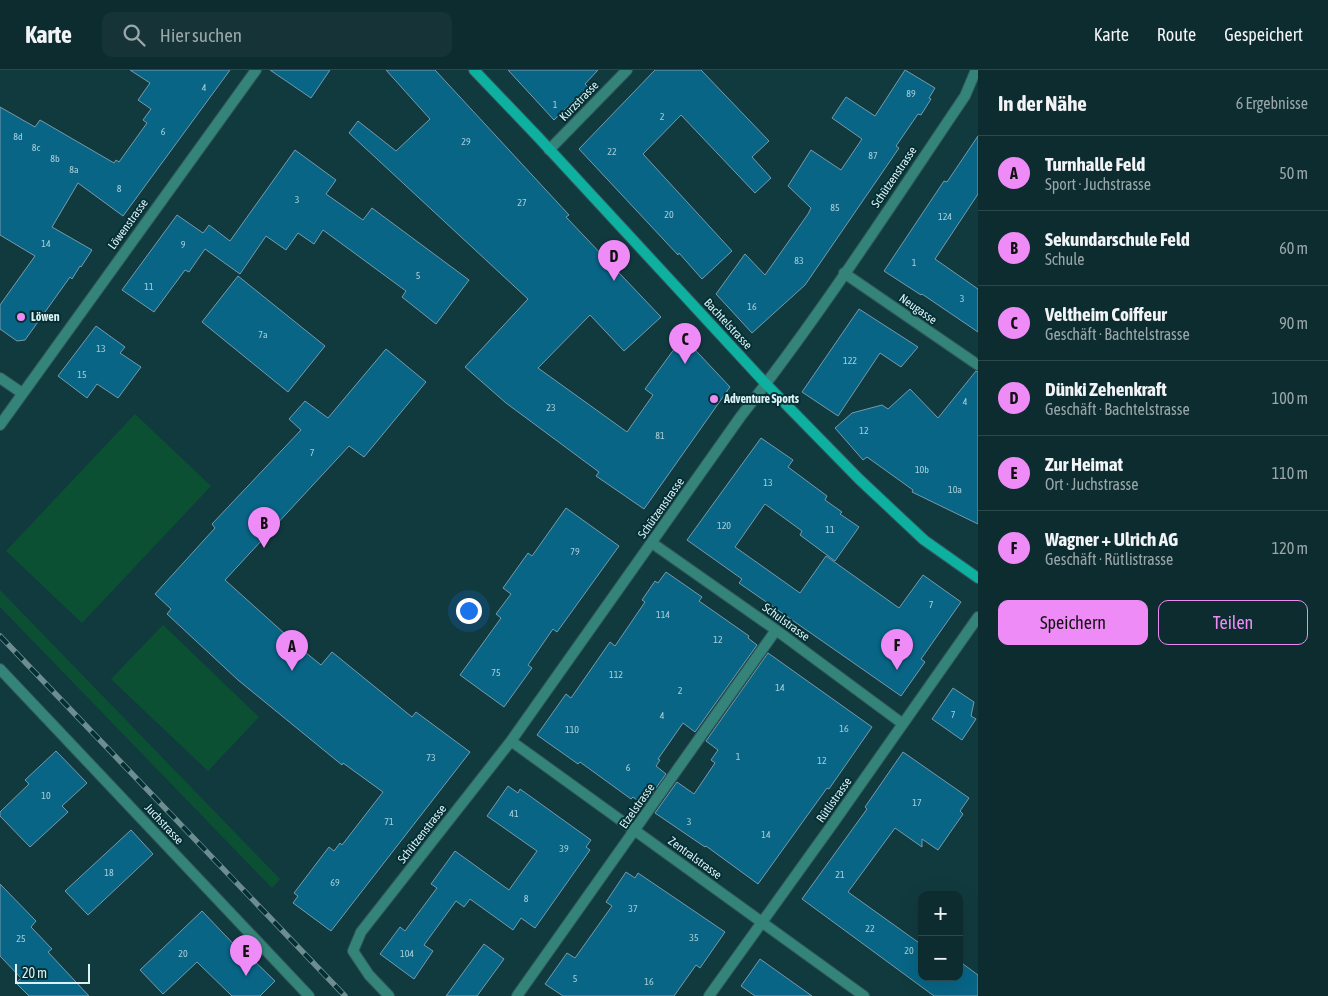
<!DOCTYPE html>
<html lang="de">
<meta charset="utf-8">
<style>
:root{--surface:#0d2c2f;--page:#163437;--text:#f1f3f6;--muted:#9aa7aa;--line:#2d484b;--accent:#ef8bf7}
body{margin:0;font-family:"Asap Condensed",sans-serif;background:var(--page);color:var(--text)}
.controls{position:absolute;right:15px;bottom:15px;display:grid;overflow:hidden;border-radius:10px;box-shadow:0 5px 20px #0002}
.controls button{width:45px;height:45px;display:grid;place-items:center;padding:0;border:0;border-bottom:1px solid var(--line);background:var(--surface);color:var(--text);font:25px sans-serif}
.scale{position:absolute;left:15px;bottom:12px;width:75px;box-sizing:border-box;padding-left:5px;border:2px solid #dbf1f4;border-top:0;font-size:14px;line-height:18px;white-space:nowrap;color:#dbf1f4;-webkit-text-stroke:4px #043035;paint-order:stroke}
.you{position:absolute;left:468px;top:540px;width:18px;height:18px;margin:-12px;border:4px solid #fff;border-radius:50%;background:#1a73e8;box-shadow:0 0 0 8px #1a73e833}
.badge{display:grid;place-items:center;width:32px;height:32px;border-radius:50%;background:var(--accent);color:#111;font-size:16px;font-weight:700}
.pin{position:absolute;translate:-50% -41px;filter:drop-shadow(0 1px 2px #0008)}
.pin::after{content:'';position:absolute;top:26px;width:18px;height:15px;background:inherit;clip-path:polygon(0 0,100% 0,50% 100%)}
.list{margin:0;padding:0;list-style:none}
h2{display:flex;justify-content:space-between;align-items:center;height:65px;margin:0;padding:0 20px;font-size:21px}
h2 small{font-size:16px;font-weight:400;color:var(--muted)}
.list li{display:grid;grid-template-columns:32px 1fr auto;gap:15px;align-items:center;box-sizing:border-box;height:75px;padding:0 20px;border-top:1px solid var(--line)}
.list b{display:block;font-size:19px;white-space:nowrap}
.list p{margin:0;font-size:16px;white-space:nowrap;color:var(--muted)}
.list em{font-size:16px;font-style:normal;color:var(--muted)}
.actions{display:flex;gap:10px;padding:15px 20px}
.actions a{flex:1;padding:11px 0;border:1px solid var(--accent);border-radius:10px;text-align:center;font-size:18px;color:var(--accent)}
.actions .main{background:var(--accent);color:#111}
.icon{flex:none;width:28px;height:28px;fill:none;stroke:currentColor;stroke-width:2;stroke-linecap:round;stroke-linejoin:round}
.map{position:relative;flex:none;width:978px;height:926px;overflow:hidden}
header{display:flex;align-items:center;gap:30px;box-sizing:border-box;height:70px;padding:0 25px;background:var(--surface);border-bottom:1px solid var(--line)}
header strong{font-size:24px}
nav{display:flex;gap:28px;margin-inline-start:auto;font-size:18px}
.search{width:350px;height:45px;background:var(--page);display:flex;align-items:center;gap:12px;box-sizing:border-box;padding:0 18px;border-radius:10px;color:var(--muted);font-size:19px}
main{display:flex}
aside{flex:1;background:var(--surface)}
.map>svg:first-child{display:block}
</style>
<header>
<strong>Karte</strong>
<div class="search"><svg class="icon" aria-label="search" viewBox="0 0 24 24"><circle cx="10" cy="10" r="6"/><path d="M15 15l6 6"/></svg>Hier suchen</div>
<nav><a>Karte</a><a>Route</a><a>Gespeichert</a></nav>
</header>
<main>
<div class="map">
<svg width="978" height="926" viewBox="0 0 978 926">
<rect width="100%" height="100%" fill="#113a3f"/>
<path fill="#0b5033" d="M135 344 211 416 82 553 6 481Z
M0 520 280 809 272 818 0 537Z
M163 555 259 647 208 701 111 609Z"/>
<path fill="#086586" stroke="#779aab" d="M130 0H230L123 146 78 113 52 157 92 180 81 197 80 196 72 209 70 207 25 270 17 271 0 259V235L35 186 0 165V37L35 57 40 50 114 93 116 90 119 92 147 53 143 50 151 39 138 30 150 13Z
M270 0H330L311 28Z
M386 0H435L569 145 566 147 661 247 624 281 590 245 538 298 627 362 653 325 645 319 683 267 730 317 644 439 596 406 599 402 506 333 465 297 528 229 349 63 358 51 396 81 430 49Z
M508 0H598L585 14 588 17 554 50Z
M655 0H701L769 71 752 87 771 108 755 123 681 45 643 84 732 181 702 209 679 183 678 185 579 79Z
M905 0 935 18 929 28 931 29 921 45 918 44 896 76 899 78 805 215 752 263 716 224 745 184 765 205 808 144 811 138 788 116 811 80 841 100 862 69 832 48 846 27 875 46Z
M978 66V124L935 189 978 219V262L922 224 921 225 884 201 944 111 947 112Z
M295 80 336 110 326 124 363 150 372 138 469 210 436 254 402 227 406 221 323 160 314 174 298 163 286 180 266 166 240 204 205 179 189 202 185 200 154 242 122 220 177 145 203 163 209 155 230 171Z
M238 206 325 276 288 322 202 252Z
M859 239 918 277 901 297 880 283 838 346 802 322Z
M96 256 125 277 120 283 141 297 118 328 97 314 87 328 58 306Z
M386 279 426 312 364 387 349 376 225 510 285 564 284 565 321 595 332 582 412 647 416 642 470 682 331 861 293 833 298 826 294 823 329 777 334 781 340 773 342 775 383 722 343 693 342 695 238 610 167 544 171 539 155 524 215 458 212 454 301 360 289 349 305 331 328 348Z
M976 301 978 302V454L912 422 913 420 867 387 863 390 835 358 852 343 882 335 888 339 910 319 938 348Z
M761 368 793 390 788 397 827 426 825 430 842 442 840 444 859 457 835 491 800 465 802 461 765 434 735 477 800 523 826 486 899 538 923 505 961 532 921 589 925 592 901 626 739 513 742 509 687 470Z
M566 438 619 476 557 562 553 559 528 595 532 598 504 637 460 605 501 548 496 544 511 524 503 518 528 483 532 486Z
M666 502 702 527 699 531 749 566 748 568 757 575 695 662 683 653 658 689 660 690 656 696 666 704 644 735 633 727 631 729 580 692 578 694 537 665 566 624 571 628 610 572 615 576 645 532 642 530 655 511 658 513Z
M768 583 872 657 829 719 827 718 758 814 706 776 705 777 655 743 677 712 694 724 715 693 711 690 718 680 706 671Z
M953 618 974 632 971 646 976 649 962 670 932 649Z
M56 681 87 713 62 736 68 742 30 777 0 746V742L29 714 25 710Z
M903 682 969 728 960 741 963 744 938 780 922 769V777L895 758 848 822 922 875V907H959V891L978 905V926H934L802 829 867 739 865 737Z
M508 716 518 723 520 719 591 770 586 777 590 780 535 858 521 848 513 860 470 829 464 837 456 831 424 875 433 881 414 909 380 884 400 857 405 861 437 818 431 814 455 781 509 820 537 781 487 746Z
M131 760 153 784 88 845 65 821Z
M626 802 635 808 638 803 725 862 700 898 696 895 674 926H563L545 914 567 883 575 888 612 836 606 832Z
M0 814 36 851 31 857 52 879 48 882 89 926H29L16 913 21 908 0 886Z
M202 841 243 884 245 882 275 911 260 926H232L197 892 163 924 140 900Z
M484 874 504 889 477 926H446Z
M760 889 812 926H755L741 916Z"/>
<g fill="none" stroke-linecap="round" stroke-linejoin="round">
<defs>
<path id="street" d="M549 80 627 0
M844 203 978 295
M0 308 22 323
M0 355 256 0
M652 473 776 560 903 654
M0 599 309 926
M511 671 864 926
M389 926 369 905 353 881 361 862 511 671 741 346C821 244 892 134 965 26L976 0
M517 926 776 560
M709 926 834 752 978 547"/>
<path id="secondary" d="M474 0 538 67 766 314 859 409 924 470 978 508"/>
</defs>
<use href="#street" stroke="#31575c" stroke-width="12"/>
<use href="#secondary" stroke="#31575c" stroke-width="12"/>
<use href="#street" stroke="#348479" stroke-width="10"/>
<use href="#secondary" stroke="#0eb09f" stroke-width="10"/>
<defs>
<path id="rail" d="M0 566 345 926"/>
</defs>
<use href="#rail" stroke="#6d8d91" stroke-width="5.5"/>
<use href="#rail" stroke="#043035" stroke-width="4" stroke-dasharray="11" stroke-linecap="butt"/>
</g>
<g fill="#ef8bf7" stroke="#043035" stroke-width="2">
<circle cx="21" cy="247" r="5"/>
<circle cx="714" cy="329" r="5"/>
</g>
<g text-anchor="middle" stroke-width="4" stroke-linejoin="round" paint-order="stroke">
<g font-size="10" fill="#a6ced8">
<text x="204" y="21">4</text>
<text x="911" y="27">89</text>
<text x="555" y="38">1</text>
<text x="662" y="50">2</text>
<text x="163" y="65">6</text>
<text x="18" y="70">8d</text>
<text x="466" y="75">29</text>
<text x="36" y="81">8c</text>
<text x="612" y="85">22</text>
<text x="873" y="89">87</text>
<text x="55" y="92">8b</text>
<text x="74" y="103">8a</text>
<text x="119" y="122">8</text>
<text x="297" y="133">3</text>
<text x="522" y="136">27</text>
<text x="835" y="141">85</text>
<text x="669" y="148">20</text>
<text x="945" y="150">124</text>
<text x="46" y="177">14</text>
<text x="183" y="178">9</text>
<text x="799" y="194">83</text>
<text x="914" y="196">1</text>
<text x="418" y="209">5</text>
<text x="149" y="220">11</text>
<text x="962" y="232">3</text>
<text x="752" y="240">16</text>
<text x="263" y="268">7a</text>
<text x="101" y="282">13</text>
<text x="850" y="294">122</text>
<text x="82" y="308">15</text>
<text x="965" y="335">4</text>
<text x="551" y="341">23</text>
<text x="864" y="364">12</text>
<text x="660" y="369">81</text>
<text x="312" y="386">7</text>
<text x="922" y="403">10b</text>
<text x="768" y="416">13</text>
<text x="955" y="423">10a</text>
<text x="724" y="459">120</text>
<text x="830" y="463">11</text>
<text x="575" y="485">79</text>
<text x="931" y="538">7</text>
<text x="663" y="548">114</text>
<text x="718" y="573">12</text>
<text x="496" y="606">75</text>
<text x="616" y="608">112</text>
<text x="780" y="621">14</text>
<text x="680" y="624">2</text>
<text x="953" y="648">7</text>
<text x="662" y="649">4</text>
<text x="844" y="662">16</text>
<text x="572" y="663">110</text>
<text x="738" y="690">1</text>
<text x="431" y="691">73</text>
<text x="822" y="694">12</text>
<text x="628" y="701">6</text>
<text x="46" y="729">10</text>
<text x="917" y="736">17</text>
<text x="514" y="747">41</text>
<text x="389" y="755">71</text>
<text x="689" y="755">3</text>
<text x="766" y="768">14</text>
<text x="564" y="782">39</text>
<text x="109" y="806">18</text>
<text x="840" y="808">21</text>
<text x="335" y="816">69</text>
<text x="526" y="832">8</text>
<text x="633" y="842">37</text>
<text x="870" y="862">22</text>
<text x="694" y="871">35</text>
<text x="21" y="872">25</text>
<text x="909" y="884">20</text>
<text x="183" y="887">20</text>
<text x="407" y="887">104</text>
<text x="575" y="912">5</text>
<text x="649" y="915">16</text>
</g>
<g font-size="12" fill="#dbf1f4" stroke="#043035">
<text transform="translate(579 31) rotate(-46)" y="4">Kurzstrasse</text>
<text transform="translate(894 107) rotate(-56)" y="4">Schützenstrasse</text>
<text transform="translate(128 154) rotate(-54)" y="4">Löwenstrasse</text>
<text transform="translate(918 239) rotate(35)" y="4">Neugasse</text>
<text transform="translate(728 254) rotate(47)" y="4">Bachtelstrasse</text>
<text transform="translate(661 438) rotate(-55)" y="4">Schützenstrasse</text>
<text transform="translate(786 552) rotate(36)" y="4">Schulstrasse</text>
<text transform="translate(834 730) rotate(-55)" y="4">Rütlistrasse</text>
<text transform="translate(637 736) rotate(-55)" y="4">Etzelstrasse</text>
<text transform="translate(164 754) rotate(47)" y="4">Juchstrasse</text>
<text transform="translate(422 764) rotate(-52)" y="4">Schützenstrasse</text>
<text transform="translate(695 788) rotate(36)" y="4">Zentralstrasse</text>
</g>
<g font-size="12" font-weight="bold" fill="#dbf1f4" stroke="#043035" text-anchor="start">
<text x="31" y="251">Löwen</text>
<text x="724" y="333">Adventure Sports</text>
</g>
</g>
</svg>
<div class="controls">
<button>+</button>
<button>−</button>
</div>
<div class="scale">20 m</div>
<div class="you"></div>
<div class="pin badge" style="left:292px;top:601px">A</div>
<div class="pin badge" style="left:264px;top:478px">B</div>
<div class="pin badge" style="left:685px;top:294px">C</div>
<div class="pin badge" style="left:614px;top:211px">D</div>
<div class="pin badge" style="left:246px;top:906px">E</div>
<div class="pin badge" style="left:897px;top:600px">F</div>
</div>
<aside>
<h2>In der Nähe<small>6 Ergebnisse</small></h2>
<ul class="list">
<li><span class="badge">A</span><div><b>Turnhalle Feld</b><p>Sport · Juchstrasse</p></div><em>50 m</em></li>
<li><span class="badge">B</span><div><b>Sekundarschule Feld</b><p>Schule</p></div><em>60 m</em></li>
<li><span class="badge">C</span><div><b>Veltheim Coiffeur</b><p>Geschäft · Bachtelstrasse</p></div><em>90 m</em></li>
<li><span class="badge">D</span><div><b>Dünki Zehenkraft</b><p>Geschäft · Bachtelstrasse</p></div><em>100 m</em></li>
<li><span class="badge">E</span><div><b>Zur Heimat</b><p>Ort · Juchstrasse</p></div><em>110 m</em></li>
<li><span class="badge">F</span><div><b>Wagner + Ulrich AG</b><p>Geschäft · Rütlistrasse</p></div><em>120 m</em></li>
</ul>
<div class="actions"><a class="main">Speichern</a><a>Teilen</a></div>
</aside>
</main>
